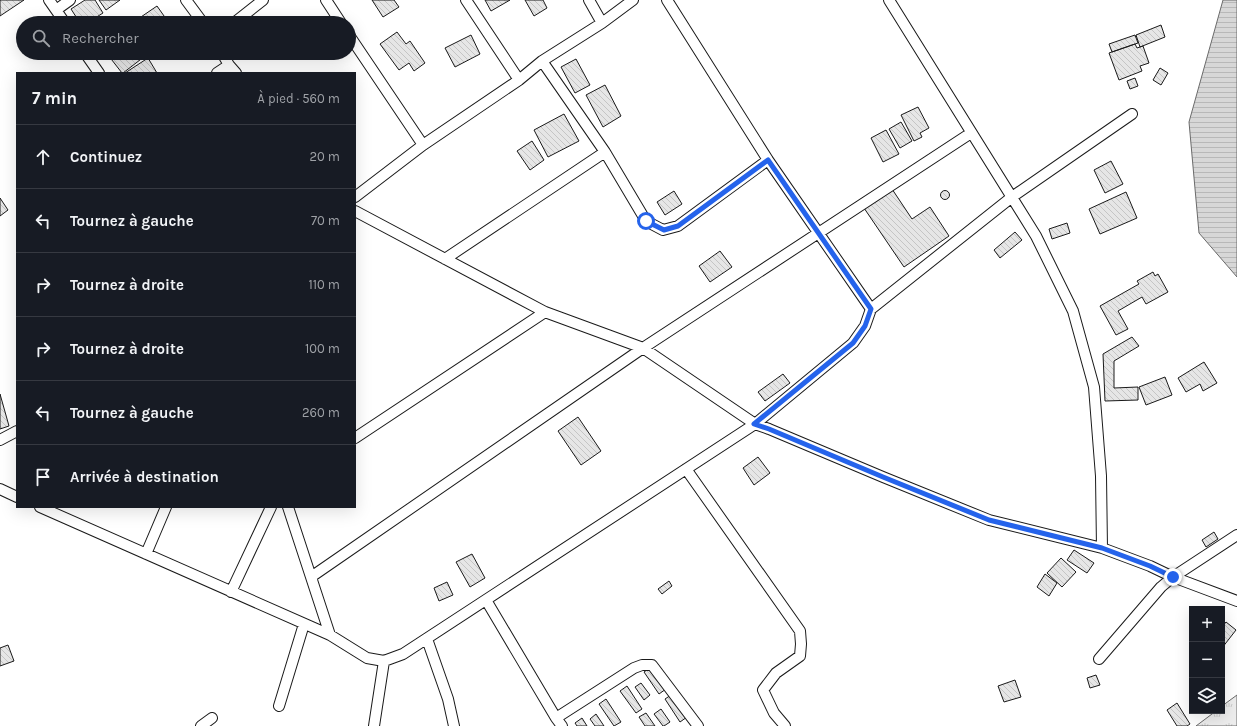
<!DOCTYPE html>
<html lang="fr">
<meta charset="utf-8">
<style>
:root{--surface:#171b24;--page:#20242c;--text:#f1f3f6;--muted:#9ea1a6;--line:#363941}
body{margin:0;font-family:Karla,sans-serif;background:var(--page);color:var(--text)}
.controls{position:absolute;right:12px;bottom:12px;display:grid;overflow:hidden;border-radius:0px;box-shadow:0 4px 16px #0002}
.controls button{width:36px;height:36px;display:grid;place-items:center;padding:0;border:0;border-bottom:1px solid var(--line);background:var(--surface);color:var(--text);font:20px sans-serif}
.stop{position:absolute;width:12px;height:12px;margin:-9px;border:3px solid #2563eb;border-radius:50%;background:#fff}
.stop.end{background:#2563eb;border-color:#fff;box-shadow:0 1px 4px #0008}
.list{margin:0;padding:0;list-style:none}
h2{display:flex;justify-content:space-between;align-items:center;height:52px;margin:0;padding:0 16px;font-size:17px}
h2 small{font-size:13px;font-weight:400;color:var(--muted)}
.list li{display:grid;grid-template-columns:26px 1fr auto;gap:12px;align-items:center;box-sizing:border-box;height:64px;padding:0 16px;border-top:1px solid var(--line)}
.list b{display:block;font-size:15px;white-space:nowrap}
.list em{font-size:13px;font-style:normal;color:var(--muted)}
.icon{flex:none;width:22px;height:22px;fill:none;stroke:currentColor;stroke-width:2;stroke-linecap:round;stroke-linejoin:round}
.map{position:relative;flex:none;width:1237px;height:726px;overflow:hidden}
.search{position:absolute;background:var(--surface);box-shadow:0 4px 16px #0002;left:16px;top:16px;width:340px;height:44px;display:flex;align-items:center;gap:10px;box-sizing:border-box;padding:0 14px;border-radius:22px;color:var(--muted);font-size:15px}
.panel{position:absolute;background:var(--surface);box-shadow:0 4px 16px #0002;left:16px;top:72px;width:340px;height:436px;border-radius:0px}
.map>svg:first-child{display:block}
</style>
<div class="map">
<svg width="1237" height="726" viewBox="0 0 1237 726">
<defs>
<pattern id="grass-tufts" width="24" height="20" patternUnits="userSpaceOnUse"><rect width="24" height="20" fill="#ededed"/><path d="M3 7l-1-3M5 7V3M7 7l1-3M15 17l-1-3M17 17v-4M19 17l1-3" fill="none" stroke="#cbcbcb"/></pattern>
<pattern id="water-rules" width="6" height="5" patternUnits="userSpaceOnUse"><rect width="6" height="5" fill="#d7d7d7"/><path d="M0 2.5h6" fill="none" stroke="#b8b8b8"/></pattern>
<pattern id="building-back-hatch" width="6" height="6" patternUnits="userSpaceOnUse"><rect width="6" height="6" fill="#e6e6e6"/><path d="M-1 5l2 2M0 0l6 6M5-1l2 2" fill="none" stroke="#c5c5c5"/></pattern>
</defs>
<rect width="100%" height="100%" fill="#fff"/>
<path fill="url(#grass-tufts)" stroke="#6a6a6a" d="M1237 695V726H1196L1216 711H1222V706Z"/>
<path fill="url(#water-rules)" stroke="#6a6a6a" d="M1223 0H1237V277L1199 233 1189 122Z"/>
<path fill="url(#building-back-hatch)" stroke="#1a1a1a" d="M0 0H24L0 16Z
M85 0H95L103 13 87 23H80L71 9Z
M99 0H120L106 10Z
M372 0H394L399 7 383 17Z
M485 0H510L491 11Z
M525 0H543L547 8 534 16Z
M157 6 169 23H141L138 19Z
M1161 25 1165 37 1140 47 1136 35Z
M397 32 406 44 410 41 425 63 414 71 409 63 399 70 380 44Z
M471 35 480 54 455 67 445 48Z
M1135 35 1138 43 1112 52 1109 44Z
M1135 44 1137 48 1143 46 1149 63 1140 66 1142 71 1119 80 1109 53Z
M111 53H149L123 73H122L108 55Z
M148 58 157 73H125Z
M576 59 590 85 575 93 561 67Z
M1160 68 1168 73 1161 85 1153 80Z
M1135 78 1138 86 1130 89 1127 81Z
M605 85 621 116 603 127 586 95Z
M918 107 929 128 920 133 922 137 914 141 901 115Z
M564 114 579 141 548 157 534 130Z
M901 122 912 141 900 148 889 129Z
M886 130 899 154 883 162 871 138Z
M532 141 544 160 530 170 517 151Z
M1111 161 1123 184 1105 193 1094 170Z
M892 189 912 219 930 207 949 236 904 267 864 208Z
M940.5 195a4.5 4.5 0 1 1 9 0a4.5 4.5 0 1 1-9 0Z
M674 191 682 204 665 215 657 202Z
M1126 192 1137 218 1100 234 1089 209Z
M0 198 8 210 0 216Z
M1067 223 1070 233 1052 239 1049 229Z
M1015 232 1022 240 1000 258 994 250Z
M720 251 732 267 710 282 699 266Z
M1153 272 1155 276 1158 274 1168 292 1146 304 1142 297 1118 311 1128 329 1116 335 1100 306 1139 284 1137 281Z
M1132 337 1139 346 1114 361V388L1138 387V400L1105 401 1103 354Z
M1204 362 1217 383 1203 391 1200 384 1186 392 1178 378Z
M783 374 790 383 765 401 758 392Z
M1165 377 1172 395 1146 405 1139 387Z
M0 394 9 426 0 429Z
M578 417 601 451 581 465 558 431Z
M758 457 770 473 754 485 743 468Z
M1214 532 1218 539 1206 547 1202 540Z
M1074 550 1094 563 1087 573 1067 560Z
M472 554 485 578 470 587 456 562Z
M1061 558 1076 572 1062 587 1047 573Z
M1045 574 1057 583 1049 596 1037 587Z
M669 581 672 586 662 594 658 589Z
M447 582 453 595 439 601 434 588Z
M1226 622 1236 630 1222 648V627Z
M8 645 14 661 0 666V648Z
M651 667 666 689 659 694 644 672Z
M1096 675 1100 685 1090 688 1087 678Z
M1015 680 1021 697 1004 702 998 686Z
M641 683 650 695 644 700 635 687Z
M627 686 642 709 636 713 620 691Z
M671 695 687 717 680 722 665 699Z
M606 699 621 722 614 726 599 704Z
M1177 703 1190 724 1187 726H1177L1167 710Z
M661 709 670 722 664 726H663L654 714Z
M646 713 655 726H645L639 717Z
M596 714 604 726H595L590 719Z
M582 718 587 726H577L575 723Z"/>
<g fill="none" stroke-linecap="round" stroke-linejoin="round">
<defs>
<path id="street" d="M49 0 65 23
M186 0 203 23
M326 0 341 23
M466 0 519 80
M589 0 602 23
M56 10 70 0
M234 23 263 0
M349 35 423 145
M85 53 99 73
M222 53 229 65 236 73
M542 61 605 152 646 221 663 230 678 226 768 160
M217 73 229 65
M355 197 423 145 519 80 542 61 602 23 633 0
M355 211 545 312 643 348 755 424 853 343 865 326 871 309 768 160 667 0
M445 259 605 152
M871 309 1012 197 1132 114
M355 438 545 312
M0 440 17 431
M686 469 800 631 801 644 800 656 776 673 763 690 774 713 785 726
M0 489 17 497
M40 507 330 635 367 658 384 661 403 654 755 424 769 429 883 477 989 520 1102 548 1101 476 1094 387 1073 311 1036 236 889 0
M288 507 330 635
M146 554 166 507
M311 577 643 348 971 133
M1173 577 1237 535
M1173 577 1237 601
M231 592 271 507
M486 600 556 718 562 726
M427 639 448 699 454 726
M1099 659 1161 587 1173 577 1150 566 1102 548
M279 706 304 624
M556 718 634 668 642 665H652L698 726
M201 726 212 718
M374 726 384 661"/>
</defs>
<use href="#street" stroke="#1a1a1a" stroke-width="12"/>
<use href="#street" stroke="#fff" stroke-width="10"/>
</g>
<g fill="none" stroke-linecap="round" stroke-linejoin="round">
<path stroke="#2563eb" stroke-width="5" d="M646 221 664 230 678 226 768 160 871 309 865 326 853 343 754 424 769 429 883 477 989 520 1102 548 1150 566 1173 577"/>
</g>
</svg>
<div class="controls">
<button>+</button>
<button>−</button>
<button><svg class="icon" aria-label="layers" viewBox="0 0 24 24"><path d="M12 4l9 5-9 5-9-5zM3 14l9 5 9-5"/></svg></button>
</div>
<div class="stop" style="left:646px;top:221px"></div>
<div class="stop end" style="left:1173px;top:577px"></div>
<div class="search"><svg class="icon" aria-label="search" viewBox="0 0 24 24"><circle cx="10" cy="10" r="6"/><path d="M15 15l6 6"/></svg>Rechercher</div>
<section class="panel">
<h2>7 min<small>À pied · 560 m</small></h2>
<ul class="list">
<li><svg class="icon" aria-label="ahead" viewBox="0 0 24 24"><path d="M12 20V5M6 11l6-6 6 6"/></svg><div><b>Continuez</b></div><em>20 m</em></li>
<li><svg class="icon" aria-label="left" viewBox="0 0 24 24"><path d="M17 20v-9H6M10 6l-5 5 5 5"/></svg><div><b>Tournez à gauche</b></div><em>70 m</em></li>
<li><svg class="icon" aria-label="right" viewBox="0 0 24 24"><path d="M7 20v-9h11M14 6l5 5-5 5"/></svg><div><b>Tournez à droite</b></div><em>110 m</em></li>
<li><svg class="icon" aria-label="right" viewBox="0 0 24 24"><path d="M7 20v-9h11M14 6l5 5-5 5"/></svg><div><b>Tournez à droite</b></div><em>100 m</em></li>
<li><svg class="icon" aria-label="left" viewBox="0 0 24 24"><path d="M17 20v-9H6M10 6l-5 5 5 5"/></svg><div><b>Tournez à gauche</b></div><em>260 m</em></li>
<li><svg class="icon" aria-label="arrive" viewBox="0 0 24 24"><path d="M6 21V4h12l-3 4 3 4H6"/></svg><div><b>Arrivée à destination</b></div></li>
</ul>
</section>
</div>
